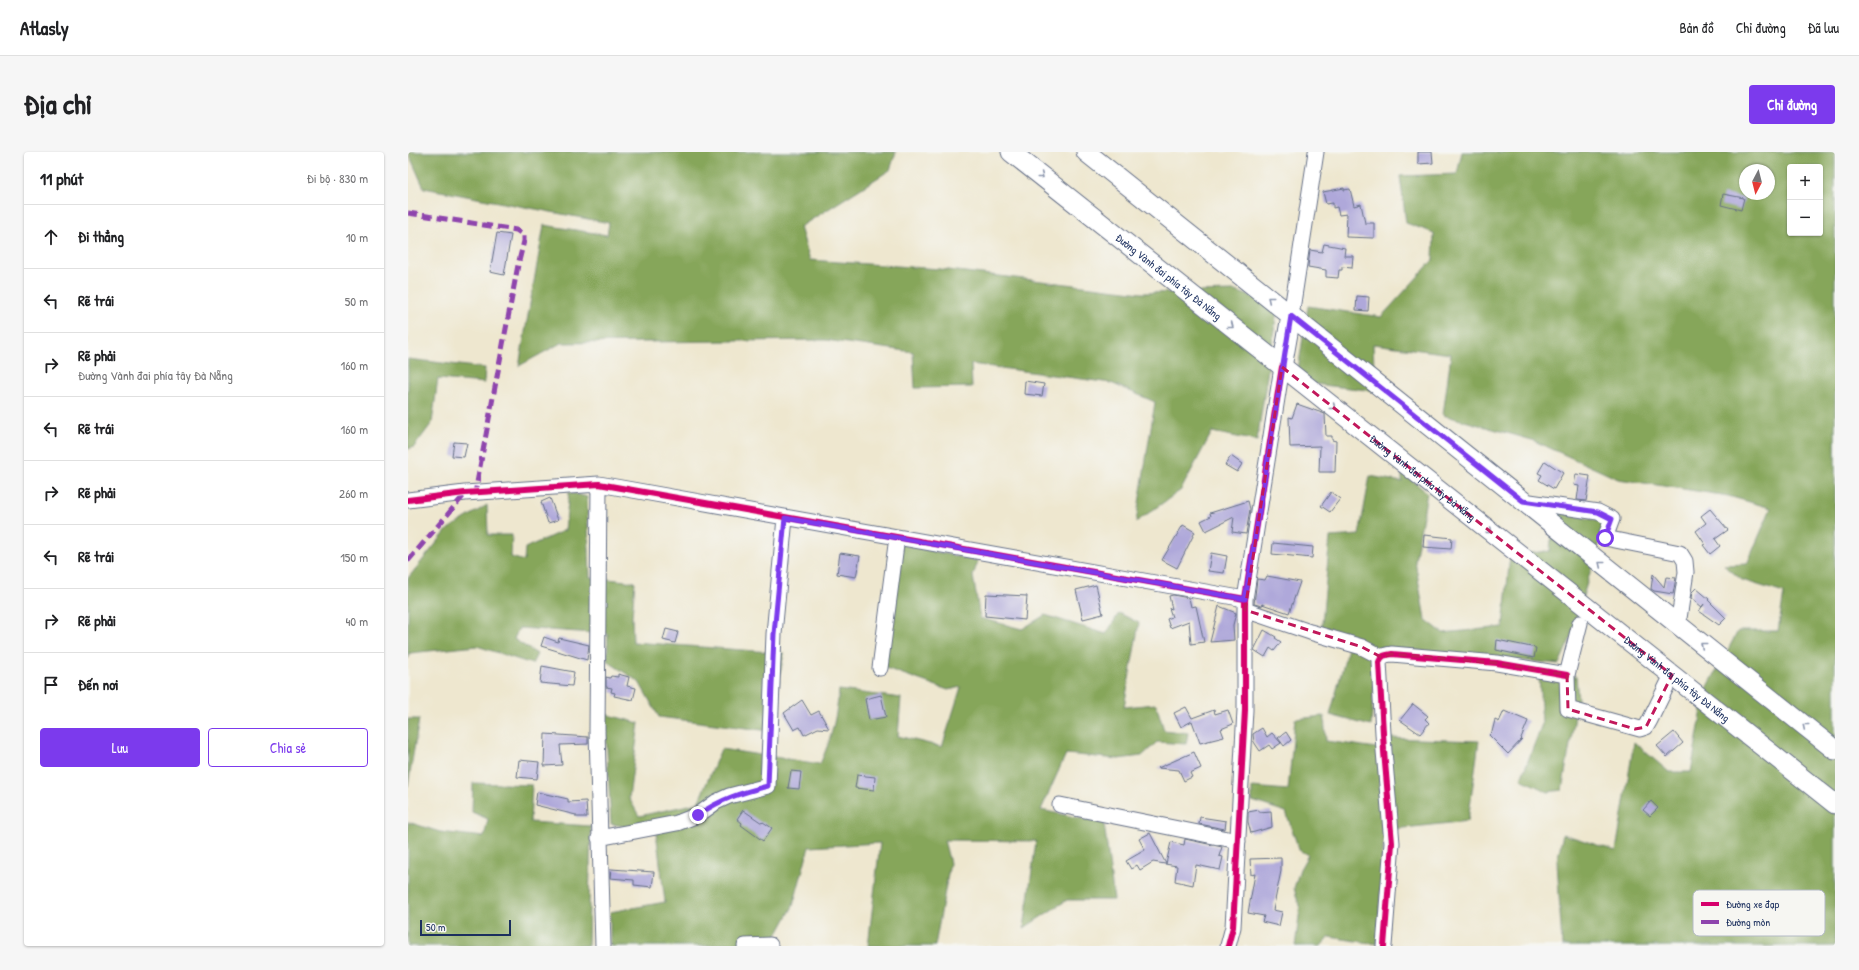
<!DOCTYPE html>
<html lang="vi">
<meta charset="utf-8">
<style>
:root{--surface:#fff;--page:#f6f6f6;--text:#202124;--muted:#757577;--line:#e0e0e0;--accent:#7c3aed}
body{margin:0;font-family:"Patrick Hand",sans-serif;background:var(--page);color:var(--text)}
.controls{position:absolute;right:12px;top:12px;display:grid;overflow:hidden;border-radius:4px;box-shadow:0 1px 3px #0004}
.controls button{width:36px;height:36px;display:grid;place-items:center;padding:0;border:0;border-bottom:1px solid var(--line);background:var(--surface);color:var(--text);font:20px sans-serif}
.compass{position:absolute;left:1331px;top:12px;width:36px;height:36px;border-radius:50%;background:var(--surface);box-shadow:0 1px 3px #0004;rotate:187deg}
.scale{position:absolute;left:12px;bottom:10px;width:91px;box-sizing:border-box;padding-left:4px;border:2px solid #1b2f5e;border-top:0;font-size:11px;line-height:14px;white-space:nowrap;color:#1b2f5e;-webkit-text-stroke:3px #f6f6f2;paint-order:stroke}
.stop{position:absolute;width:12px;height:12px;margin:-9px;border:3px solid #7c3aed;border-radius:50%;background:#fff}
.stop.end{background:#7c3aed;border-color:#fff;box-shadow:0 1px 4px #0008}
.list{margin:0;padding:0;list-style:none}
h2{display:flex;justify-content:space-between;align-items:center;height:52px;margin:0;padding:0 16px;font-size:17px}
h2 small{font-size:13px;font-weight:400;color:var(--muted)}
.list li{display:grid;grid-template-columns:26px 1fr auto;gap:12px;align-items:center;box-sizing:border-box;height:64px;padding:0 16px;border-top:1px solid var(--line)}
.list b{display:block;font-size:15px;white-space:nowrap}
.list p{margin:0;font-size:13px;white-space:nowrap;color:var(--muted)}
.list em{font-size:13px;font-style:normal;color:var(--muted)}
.actions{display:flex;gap:8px;padding:12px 16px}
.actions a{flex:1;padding:9px 0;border:1px solid var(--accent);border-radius:4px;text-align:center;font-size:14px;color:var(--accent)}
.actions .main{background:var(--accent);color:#fff}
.icon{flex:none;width:22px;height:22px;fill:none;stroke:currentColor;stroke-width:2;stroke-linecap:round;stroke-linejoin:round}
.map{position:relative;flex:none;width:1427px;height:794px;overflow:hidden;border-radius:4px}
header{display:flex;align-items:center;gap:24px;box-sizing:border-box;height:56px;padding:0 20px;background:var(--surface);border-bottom:1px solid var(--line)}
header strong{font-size:19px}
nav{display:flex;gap:22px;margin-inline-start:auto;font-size:14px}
.intro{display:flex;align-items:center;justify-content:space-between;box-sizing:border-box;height:96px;padding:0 24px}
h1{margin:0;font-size:28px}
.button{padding:10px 18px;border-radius:4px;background:var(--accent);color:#fff;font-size:14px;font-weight:700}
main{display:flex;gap:24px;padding:0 24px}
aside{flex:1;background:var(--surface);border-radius:4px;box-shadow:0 1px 3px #0004}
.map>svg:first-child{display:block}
</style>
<header>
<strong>Atlasly</strong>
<nav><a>Bản đồ</a><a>Chỉ đường</a><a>Đã lưu</a></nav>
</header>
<div class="intro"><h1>Địa chỉ</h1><a class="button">Chỉ đường</a></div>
<main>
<aside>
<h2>11 phút<small>Đi bộ · 830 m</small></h2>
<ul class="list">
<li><svg class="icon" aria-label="ahead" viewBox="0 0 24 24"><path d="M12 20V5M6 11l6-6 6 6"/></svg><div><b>Đi thẳng</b></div><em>10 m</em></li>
<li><svg class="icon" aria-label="left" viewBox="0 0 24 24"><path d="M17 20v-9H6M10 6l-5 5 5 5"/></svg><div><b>Rẽ trái</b></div><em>50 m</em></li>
<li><svg class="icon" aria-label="right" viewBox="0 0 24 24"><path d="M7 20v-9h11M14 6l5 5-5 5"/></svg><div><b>Rẽ phải</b><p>Đường Vành đai phía tây Đà Nẵng</p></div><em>160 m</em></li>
<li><svg class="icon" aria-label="left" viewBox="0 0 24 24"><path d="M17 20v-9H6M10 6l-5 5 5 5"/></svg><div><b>Rẽ trái</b></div><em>160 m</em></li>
<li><svg class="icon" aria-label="right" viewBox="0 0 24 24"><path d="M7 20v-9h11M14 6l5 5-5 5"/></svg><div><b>Rẽ phải</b></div><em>260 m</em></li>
<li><svg class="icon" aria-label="left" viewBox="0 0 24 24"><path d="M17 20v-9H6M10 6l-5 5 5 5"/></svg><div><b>Rẽ trái</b></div><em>150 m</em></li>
<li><svg class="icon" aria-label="right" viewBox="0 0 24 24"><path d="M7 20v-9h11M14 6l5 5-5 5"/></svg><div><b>Rẽ phải</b></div><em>40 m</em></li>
<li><svg class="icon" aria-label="arrive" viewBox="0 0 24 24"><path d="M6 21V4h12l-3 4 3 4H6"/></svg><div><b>Đến nơi</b></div></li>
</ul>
<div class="actions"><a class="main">Lưu</a><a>Chia sẻ</a></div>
</aside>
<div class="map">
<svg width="1427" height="794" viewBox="0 0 1427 794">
<rect width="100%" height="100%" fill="#f6f6f2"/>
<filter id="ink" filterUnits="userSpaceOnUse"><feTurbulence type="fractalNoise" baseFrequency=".025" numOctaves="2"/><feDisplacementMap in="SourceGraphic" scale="8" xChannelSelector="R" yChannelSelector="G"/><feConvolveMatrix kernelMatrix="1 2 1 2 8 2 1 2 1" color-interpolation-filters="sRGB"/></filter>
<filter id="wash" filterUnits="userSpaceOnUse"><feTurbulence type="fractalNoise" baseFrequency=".012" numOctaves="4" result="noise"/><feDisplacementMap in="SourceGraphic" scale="16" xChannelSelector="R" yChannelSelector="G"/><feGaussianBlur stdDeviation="0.9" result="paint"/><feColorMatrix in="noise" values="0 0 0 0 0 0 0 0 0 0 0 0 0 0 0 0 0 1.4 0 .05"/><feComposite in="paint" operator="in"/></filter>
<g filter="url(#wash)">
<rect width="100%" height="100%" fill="#eee7cf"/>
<path fill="#86a65a" stroke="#506a5c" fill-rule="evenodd" d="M0 0H488L482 18 392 75 402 108 532 117 734 141 827 139 870 153 849 289 804 280 773 338 728 370 747 250 703 231 563 212 564 235 507 236 505 200 417 188 153 191 111 214 136 73 199 83 201 71 16 36Z
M1054 0H1427V794H1154L1149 709 1155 682 1208 699 1226 590 1261 620H1283L1297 540 1330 479H1370L1376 441 1334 428 1316 413 1339 412 1363 356 1320 344 1210 327 1124 288 1035 263 1043 202 965 192 967 239 888 230 900 154 973 165 1025 108 1026 81 998 71 992 24 1049 22ZM1382 15H1412V81H1382ZM1337 18H1361V42H1337Z
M0 207 77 216 76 231 30 227 24 271 6 295 0 297Z
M994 319 1019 341 1007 409 1017 467 1035 481 1095 475 1102 403 1142 399 1145 359 1197 370 1162 488 1151 512 969 495 963 574 922 563 940 496 913 482 922 385 951 383 962 324 994 330Z
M161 340 179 345 182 425 227 430 224 464 225 490 376 501 362 579 251 565 231 530 199 509 200 482 111 476 106 487 129 502 124 512 69 494 2 501 0 506V426L40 377 79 353 80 383H104L103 405 116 409 117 396 157 378Z
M483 390 570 409 565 424 572 466 614 477 637 463 698 482 711 461 731 471 716 555 748 552 756 578 780 581 778 592 749 590 734 604 710 607 658 602 633 658 696 671 706 748H659L616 776 628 689 536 688 542 711 527 794H460L472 691 401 695 385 754 367 787 297 794H202V760L257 750 248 680 203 672 197 562 231 571 221 646 231 664 290 651 313 597 412 612C424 585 428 567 431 538L493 546 490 584 534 595 553 535 540 538 475 515Z
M1168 524 1170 548 1154 638 1140 640 1113 627 1134 572 1131 525Z
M916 564 918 589 969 596 976 685 969 792 921 785 913 794H887L892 757 886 736 892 717 900 703 891 698 878 660 844 649V635L880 638 887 567Z
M0 567H11L0 634Z
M979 586 1071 589 1060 669 987 677Z
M65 631 124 633 122 670 183 674 180 794H0V670L32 680 76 685 80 667 64 660Z"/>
<g id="blocks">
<path fill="#afa8da" d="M1010 0H1024L1025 11 1010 12Z
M936 36V38L942 37 946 54 953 52 957 71H966V86L938 85 939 62 931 63 929 55 925 56V51L918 52 915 40Z
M1315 42 1336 46 1333 58 1313 53Z
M89 81 103 83 96 123 82 120Z
M916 92 937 96 936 104H945L944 116 934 115V118H931L930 126 918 125V118L900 115 902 98 914 100Z
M949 144 961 145 960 159 948 158Z
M617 229 636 232 634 244 616 242Z
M889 252 917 262 918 284H924V288L928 289 927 320H911L912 294 882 295 881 265 884 266Z
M46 290 59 291 56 305 44 304Z
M823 304 834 312 829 320 817 313Z
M1137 309 1155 321 1146 337 1131 328 1134 323 1130 321Z
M1168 322 1182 324 1178 349 1169 348 1171 334 1166 333Z
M923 340 932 347 922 360 913 354Z
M142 346 150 368 140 371 133 350Z
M840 349 842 357 838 382 824 380 826 365 798 379 793 369 803 364 802 361Z
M1302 357 1320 378 1307 387 1312 394 1302 402 1295 393 1297 392 1288 379 1298 371 1293 364Z
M775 373 787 380 769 416 754 408Z
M1016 383 1044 386 1043 397 1015 395Z
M865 391 905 395 904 406 864 402Z
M432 401 452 404 448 425 429 422Z
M803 401 819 404 816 421 800 419Z
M1245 422 1256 435 1258 425 1268 426 1265 442 1246 439 1243 437Z
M859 424 892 430 881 461 854 452V454L846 452 849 427 857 428Z
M688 433 695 462 675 467 668 438Z
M1288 436 1301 447 1300 448 1318 466 1311 473 1291 459 1296 452 1294 455 1283 446 1284 440Z
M578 442 619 444 617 468 577 464Z
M765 443 781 446 783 455 788 454 796 490 783 492 781 469 762 476 759 467 764 465 761 456 764 457 761 444Z
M811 454 828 461 825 473 826 488 802 490Z
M258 477 270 480 267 491 255 488Z
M856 478 868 485 867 486 873 490 866 499 862 496 857 505 846 498Z
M136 485 150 490 151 486 181 493 179 508 133 494Z
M1089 488 1128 496 1126 506 1088 498Z
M134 514 166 520 164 534 132 531Z
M210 522 221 525 219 534 228 536 225 548 206 544 207 541 203 540 204 536 198 535V525L202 526 203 524 210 525Z
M473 543 478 565 461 568 457 547Z
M394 548 403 563 411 559 421 577 410 576 396 583 392 575 386 578 376 561Z
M1005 552 1020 564 1017 567 1021 571 1012 582 992 568Z
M778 555 784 566 806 558 807 562 820 558 825 572 813 577 816 585 792 591 784 569 773 575 766 561Z
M1096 559 1120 569 1113 586 1114 587 1100 602 1081 583 1084 580 1087 568 1091 570Z
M854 576 859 585 864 581 873 591 864 597 861 593 852 599 846 590 845 582Z
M878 580 883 588 876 594 870 586Z
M1266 580 1275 591 1259 605 1249 594Z
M137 582 180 585V592L152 593 154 613 136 614Z
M786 600 793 616 782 621 784 625 776 629 771 618 750 616Z
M111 608 131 610 129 627 109 625Z
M383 619 393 620 391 637 380 636Z
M449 623 467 625 466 638 447 636Z
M129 640 160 647V650L178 649 179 665H168V663L127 653Z
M1243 649 1250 656 1242 664 1235 658Z
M335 658 354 671 355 670 364 676 355 689 333 673 334 671 329 667Z
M851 658V660L863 659 864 675 843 681 840 670V660Z
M792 665 818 669 817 677 791 672Z
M742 681 758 712 763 690 776 693 777 687 814 695 811 704 815 705 812 718 788 713 785 733 767 729 769 714 745 710 732 718 729 713 723 717 718 709 737 698 731 687Z
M873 706V719L865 758 874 760 871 774 854 770 856 764 840 761 847 722 843 723 842 707Z
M203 717 246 720 244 735 226 733V728L202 726Z"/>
</g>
</g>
<g filter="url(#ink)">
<use href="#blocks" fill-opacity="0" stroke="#656f86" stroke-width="1"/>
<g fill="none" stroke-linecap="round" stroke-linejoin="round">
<defs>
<path id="minor" d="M883 164 908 0
M191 332 189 579 195 794
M0 348 57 341 191 332 837 447
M1115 349 1190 360 1204 367 1197 386 1272 401 1277 409 1278 420 1270 473
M837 458 902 480 954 495 973 505
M1172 471 1159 523 1160 557 1232 577 1238 575 1242 568 1264 523
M472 516 489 385
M652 653 830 689
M191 686 269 671 290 663 308 650 321 644 360 634 366 482 377 366
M337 794 362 793
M820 794 825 775 837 558V447L874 215
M976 794 984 691 976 599 971 510C974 503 977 503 984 502L1089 511 1159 523"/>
<g id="major">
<path id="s1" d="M603 0 1427 652"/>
<path d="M678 0 1427 598"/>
<path d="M874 215 883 164"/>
</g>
</defs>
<use href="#minor" stroke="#656f86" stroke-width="17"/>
<use href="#major" stroke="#656f86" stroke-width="21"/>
<use href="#minor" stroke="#fff" stroke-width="15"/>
<use href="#major" stroke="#fff" stroke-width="19"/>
<path stroke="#8e44ad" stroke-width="5" stroke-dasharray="10 5" stroke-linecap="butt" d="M0 61 108 78 116 83V89L110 113 67 341
M0 409 57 342"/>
<defs>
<path id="cycleway" d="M0 348 57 341 191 332 837 447
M820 794 825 775 837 558V447L874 215
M976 794 984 691 976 599 971 510C974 503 977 503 984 502L1089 511 1159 523"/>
</defs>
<use href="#cycleway" stroke="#f6f6f2" stroke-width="8"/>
<use href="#cycleway" stroke="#d6006c" stroke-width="6"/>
</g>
<defs><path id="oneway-chevron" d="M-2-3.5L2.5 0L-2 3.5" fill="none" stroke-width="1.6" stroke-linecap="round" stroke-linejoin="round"/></defs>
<g stroke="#8d97ae">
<use href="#oneway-chevron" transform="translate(633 24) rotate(38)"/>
<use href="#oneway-chevron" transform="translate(862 147) rotate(-141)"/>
<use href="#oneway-chevron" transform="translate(823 174) rotate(38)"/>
<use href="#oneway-chevron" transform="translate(925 255) rotate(38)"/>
<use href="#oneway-chevron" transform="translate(1082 379) rotate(38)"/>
<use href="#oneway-chevron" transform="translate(1193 412) rotate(-141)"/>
<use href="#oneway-chevron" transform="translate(1295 493) rotate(-141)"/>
<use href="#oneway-chevron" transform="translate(1397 574) rotate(-141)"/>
</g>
</g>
<g fill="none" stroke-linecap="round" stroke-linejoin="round" filter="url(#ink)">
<path stroke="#7c3aed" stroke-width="5" d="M290 663C313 647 332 641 360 634L366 482 377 366 837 447 883 164 1115 349 1190 360 1204 367 1197 386"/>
</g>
<path fill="none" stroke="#c2185b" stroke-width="3" stroke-dasharray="8 5" stroke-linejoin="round" d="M874 215 1264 523 1238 575 1227 577 1160 557 1159 523 1089 511 984 502 973 505 954 495 837 458Z"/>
<g text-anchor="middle" stroke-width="3" stroke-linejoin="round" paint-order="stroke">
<g font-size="11" fill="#1b2f5e" stroke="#f6f6f2">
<text dy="4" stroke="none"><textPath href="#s1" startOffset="201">Đường Vành đai phía tây Đà Nẵng</textPath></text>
<text dy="4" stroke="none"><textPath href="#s1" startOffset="525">Đường Vành đai phía tây Đà Nẵng</textPath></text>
<text dy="4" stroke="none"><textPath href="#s1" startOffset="849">Đường Vành đai phía tây Đà Nẵng</textPath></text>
</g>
</g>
<rect x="1285" y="738" width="132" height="46" rx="6" fill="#f6f6f2" stroke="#b4bac6" stroke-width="1"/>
<rect x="1293" y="750" width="18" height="4" fill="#d6006c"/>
<rect x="1293" y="768" width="18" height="4" fill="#8e44ad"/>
<g font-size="11" fill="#1b2f5e">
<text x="1318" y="756">Đường xe đạp</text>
<text x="1318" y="774">Đường mòn</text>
</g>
</svg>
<div class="controls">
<button>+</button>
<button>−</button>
</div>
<svg class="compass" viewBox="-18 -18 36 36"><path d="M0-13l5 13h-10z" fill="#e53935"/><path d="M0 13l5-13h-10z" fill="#757577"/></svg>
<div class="scale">50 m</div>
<div class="stop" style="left:1197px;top:386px"></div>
<div class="stop end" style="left:290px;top:663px"></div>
</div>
</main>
